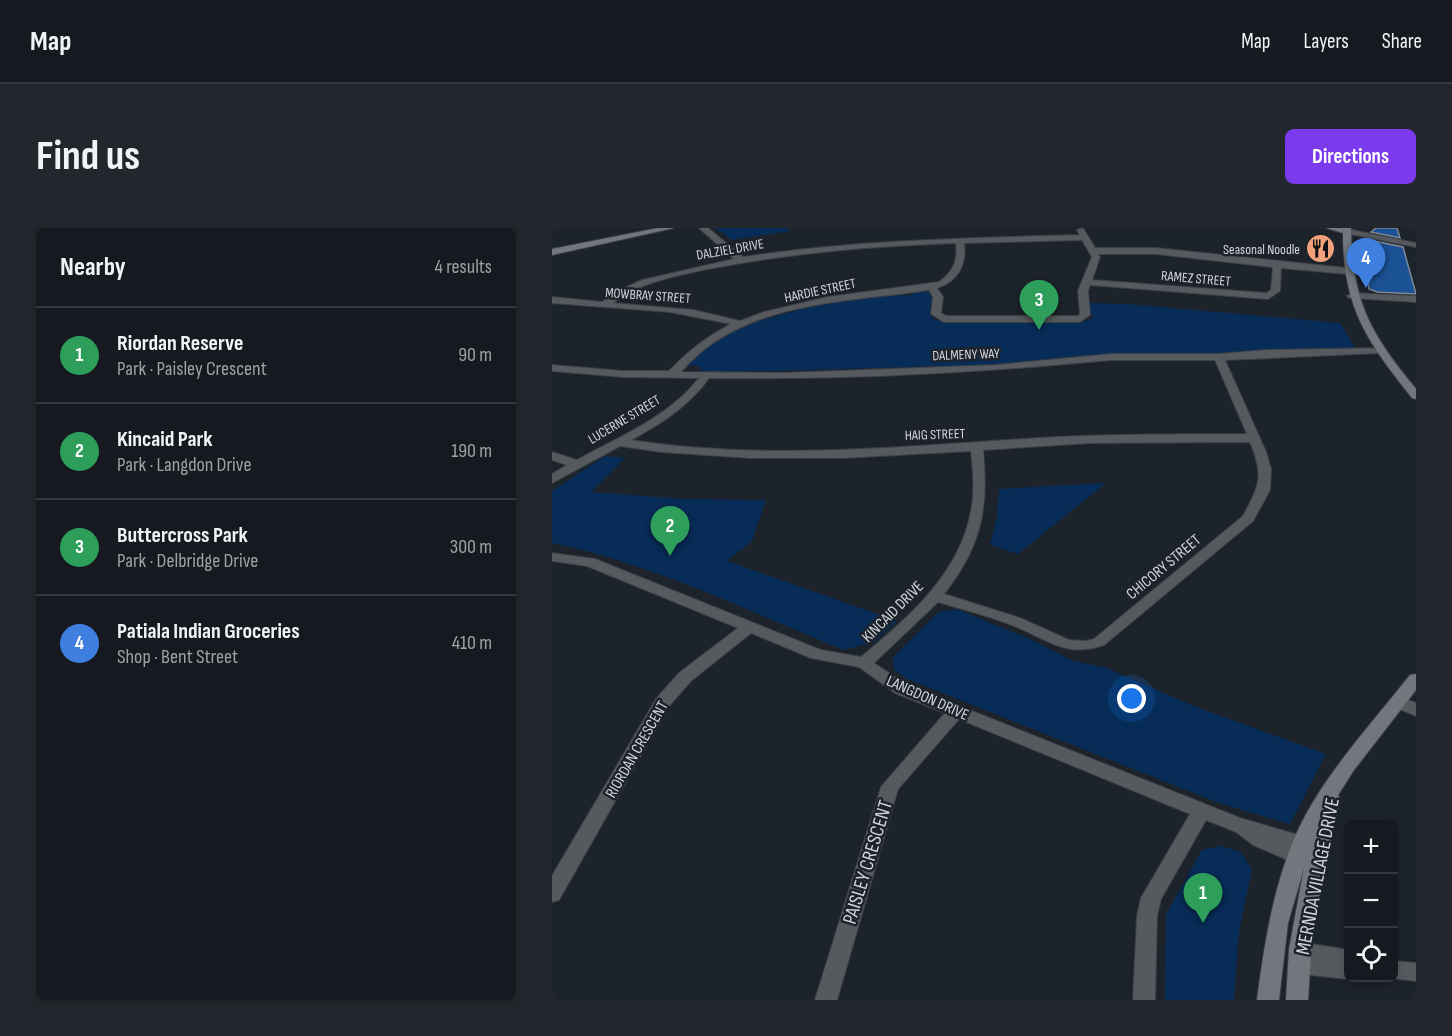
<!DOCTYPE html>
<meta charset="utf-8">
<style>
:root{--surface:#161a20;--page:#23272d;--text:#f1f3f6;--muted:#9ea1a5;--line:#35383e;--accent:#7c3aed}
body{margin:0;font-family:"Sofia Sans Condensed",sans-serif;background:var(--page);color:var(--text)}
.controls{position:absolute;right:18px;bottom:18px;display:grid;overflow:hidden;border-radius:9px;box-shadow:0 3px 9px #0003}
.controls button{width:54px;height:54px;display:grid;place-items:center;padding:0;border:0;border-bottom:2px solid var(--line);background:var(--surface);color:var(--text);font:30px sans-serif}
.you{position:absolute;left:580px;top:471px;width:21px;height:21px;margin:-15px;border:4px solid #fff;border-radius:50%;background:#1a73e8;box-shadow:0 0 0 9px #1a73e833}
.badge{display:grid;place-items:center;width:39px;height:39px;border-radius:50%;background:var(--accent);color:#fff;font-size:20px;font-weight:700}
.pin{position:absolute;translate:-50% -50px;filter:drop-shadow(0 2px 3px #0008)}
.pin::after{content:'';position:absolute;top:32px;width:21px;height:18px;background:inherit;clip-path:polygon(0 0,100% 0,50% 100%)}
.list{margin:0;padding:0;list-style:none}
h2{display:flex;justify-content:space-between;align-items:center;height:78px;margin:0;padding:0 24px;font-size:26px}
h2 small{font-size:20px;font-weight:400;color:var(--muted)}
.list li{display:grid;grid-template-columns:39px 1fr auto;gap:18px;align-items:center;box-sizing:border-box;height:96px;padding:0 24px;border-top:2px solid var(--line)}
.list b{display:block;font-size:22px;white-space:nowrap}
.list p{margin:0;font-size:20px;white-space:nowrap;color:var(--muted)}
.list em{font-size:20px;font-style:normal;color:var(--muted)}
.icon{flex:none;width:33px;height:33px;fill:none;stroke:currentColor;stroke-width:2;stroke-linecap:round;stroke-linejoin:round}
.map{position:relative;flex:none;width:864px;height:772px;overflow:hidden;border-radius:9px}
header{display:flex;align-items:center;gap:36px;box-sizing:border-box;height:84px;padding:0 30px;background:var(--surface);border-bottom:2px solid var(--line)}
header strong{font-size:28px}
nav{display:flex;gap:33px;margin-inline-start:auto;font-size:21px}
.intro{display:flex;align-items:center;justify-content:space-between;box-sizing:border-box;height:144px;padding:0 36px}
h1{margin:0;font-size:42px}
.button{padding:15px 27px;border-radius:9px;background:var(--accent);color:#fff;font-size:21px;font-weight:700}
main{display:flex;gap:36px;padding:0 36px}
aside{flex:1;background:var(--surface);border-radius:9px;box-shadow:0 3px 9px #0003}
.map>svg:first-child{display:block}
</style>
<header>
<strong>Map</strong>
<nav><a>Map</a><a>Layers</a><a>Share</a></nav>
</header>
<div class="intro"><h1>Find us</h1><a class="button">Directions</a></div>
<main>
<aside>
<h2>Nearby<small>4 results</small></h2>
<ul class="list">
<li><span class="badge" style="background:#2e9e5b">1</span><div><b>Riordan Reserve</b><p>Park · Paisley Crescent</p></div><em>90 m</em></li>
<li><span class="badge" style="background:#2e9e5b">2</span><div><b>Kincaid Park</b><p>Park · Langdon Drive</p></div><em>190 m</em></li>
<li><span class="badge" style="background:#2e9e5b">3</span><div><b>Buttercross Park</b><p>Park · Delbridge Drive</p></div><em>300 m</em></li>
<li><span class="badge" style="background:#3f7fe0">4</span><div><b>Patiala Indian Groceries</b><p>Shop · Bent Street</p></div><em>410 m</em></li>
</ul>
</aside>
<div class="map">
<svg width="864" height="772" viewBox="0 0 864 772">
<rect width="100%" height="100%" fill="#1d232b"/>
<path fill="#072c58" d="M163 0H236L238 3 180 12Z
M359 62 377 64 381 69 378 85 380 90 388 93 527 95 541 90 536 75 575 76 788 95 803 120 665 125 563 126 466 136 145 145 150 140 143 137 131 139 147 121 190 98 249 81 347 63 350 68 361 67Z
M53 228 73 230 39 264 130 271 214 272 200 313 175 333 345 393 322 414 292 422C199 384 98 335 0 315V263Z
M554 255 466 326 438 317 445 289 447 261Z
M404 381 478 411 521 433 555 440 639 477 774 526 738 596 667 575 355 451 342 442 341 429 386 384Z
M669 618 689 624 700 642 687 703 682 772H613L614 687 650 622Z"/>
<path fill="#1b5195" stroke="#818893" stroke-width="1.5" d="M824 0H845L848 10 819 4Z
M812 11 851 19 864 66 825 64 817 61 812 31Z"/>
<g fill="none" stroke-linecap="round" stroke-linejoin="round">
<defs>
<path id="street" d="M147 0H156L191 29C304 12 414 10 528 7L525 2 531 0 543 20H604L795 40 799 43 795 46 729 40 728 63 716 71 538 57 536 63 538 87 528 94H392L379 86 381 69 377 62C292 75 189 73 129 144L231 145 444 137 559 126H667L714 122 832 120V124L828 125 673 132 714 224 719 241 718 262 701 293 552 417C512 431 493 409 457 396 433 387 409 381 386 374L322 435 355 457 688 590 757 610 760 615 757 620 751 622 755 628 752 633 745 636 701 617 684 604 654 592 609 671 605 688 603 772H581L585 688 589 670 638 586 407 491 346 561 285 772H263L329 559 393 485 343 465 307 439 259 430 199 405 139 453 117 478 7 672 0 674V648L104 471 127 445 186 400 35 338 0 333V325L43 331 269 422 309 429C355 391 408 346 419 283 423 264 421 243 419 223L291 230H199L109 224 68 218 0 255V246L15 237 0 232V224L25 232C66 209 117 189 147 150L71 149 0 143V137L71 143H117C136 123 154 109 179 96L118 84 0 75V69L50 74 68 62 90 52 182 31ZM530 12 540 29 526 63 528 86 526 88H394L389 85 391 69 385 60C406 54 415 36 412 15ZM404 15C406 33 401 44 387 54L275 69 212 84 188 93 142 82 61 75C88 54 124 48 156 41 238 25 320 18 404 15ZM546 26H604L721 39 719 62 714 65 540 52 548 29ZM559 132H663L695 206C631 206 568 206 504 209 362 217 221 234 79 212 109 196 137 178 157 150 292 152 425 145 559 132ZM698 214C712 247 708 257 691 288L542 411 534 413 517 412 468 390 392 366C429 319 437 281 431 222L538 215Z
M795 1 864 15V19L792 5 791 3Z
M800 65 864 68V74L797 70 795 68Z
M846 468 864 475V488L840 478 838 474 840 470Z
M748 714 796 722V750H801L796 751 739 745 736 738 739 731 743 730 737 723 741 717Z
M842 733 864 735V753L837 750H842Z"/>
<path id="secondary" d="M106 0H122L0 27V21Z
M774 0H799C800 74 818 105 864 161V171L860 170C815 113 791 80 791 5Z
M864 446V462L802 542 786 567 788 571 761 696 756 772H734L737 721 752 640 736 695 727 772H705C712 719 720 666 740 616 764 555 818 498 858 447Z"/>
</defs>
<use href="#street" stroke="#3a4047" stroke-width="2"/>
<use href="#secondary" stroke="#3a4047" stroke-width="2"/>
<use href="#street" fill="#56595d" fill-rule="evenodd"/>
<use href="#secondary" fill="#72777e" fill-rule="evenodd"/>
</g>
<defs>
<symbol id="restaurant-disc" viewBox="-11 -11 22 22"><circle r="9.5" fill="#f1a17c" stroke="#1d232b"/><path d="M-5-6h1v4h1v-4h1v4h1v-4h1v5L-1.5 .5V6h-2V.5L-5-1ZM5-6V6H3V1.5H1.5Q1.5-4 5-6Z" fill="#111"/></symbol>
</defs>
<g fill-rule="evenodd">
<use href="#restaurant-disc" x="752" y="4" width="33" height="33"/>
</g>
<g text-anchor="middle" stroke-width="5" stroke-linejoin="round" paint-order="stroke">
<g font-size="14" fill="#d1d6db" stroke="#1d232b">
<text transform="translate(178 21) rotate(-10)" y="5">DALZIEL DRIVE</text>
<text transform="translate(644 50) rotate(5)" y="5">RAMEZ STREET</text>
<text transform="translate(268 62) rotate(-12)" y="5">HARDIE STREET</text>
<text transform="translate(96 67) rotate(4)" y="5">MOWBRAY STREET</text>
<text transform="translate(414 126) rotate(-2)" y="5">DALMENY WAY</text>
<text transform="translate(72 191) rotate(-31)" y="5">LUCERNE STREET</text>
<text transform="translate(383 206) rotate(-2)" y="5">HAIG STREET</text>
</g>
<g font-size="14" fill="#d1d6db" stroke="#1d232b" text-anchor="end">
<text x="748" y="26">Seasonal Noodle</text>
</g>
<g font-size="16" fill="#d1d6db" stroke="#1d232b">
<text transform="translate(611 338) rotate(-40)" y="6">CHICORY STREET</text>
<text transform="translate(340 383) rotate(-45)" y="6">KINCAID DRIVE</text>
<text transform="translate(376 469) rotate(24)" y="6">LANGDON DRIVE</text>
<text transform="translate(84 521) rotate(-60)" y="6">RIORDAN CRESCENT</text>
</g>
<g font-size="20" fill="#d1d6db" stroke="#1d232b">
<text transform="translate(315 634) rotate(-73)" y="7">PAISLEY CRESCENT</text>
<text transform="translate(765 648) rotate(-79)" y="7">MERNDA VILLAGE DRIVE</text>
</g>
</g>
</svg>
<div class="controls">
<button>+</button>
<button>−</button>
<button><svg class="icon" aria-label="locate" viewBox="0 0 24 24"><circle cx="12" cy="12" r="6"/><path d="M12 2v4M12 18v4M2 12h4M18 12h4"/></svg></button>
</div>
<div class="you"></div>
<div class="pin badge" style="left:651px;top:695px;background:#2e9e5b">1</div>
<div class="pin badge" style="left:118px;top:328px;background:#2e9e5b">2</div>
<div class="pin badge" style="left:487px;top:102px;background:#2e9e5b">3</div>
<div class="pin badge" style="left:814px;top:60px;background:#3f7fe0">4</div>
</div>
</main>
